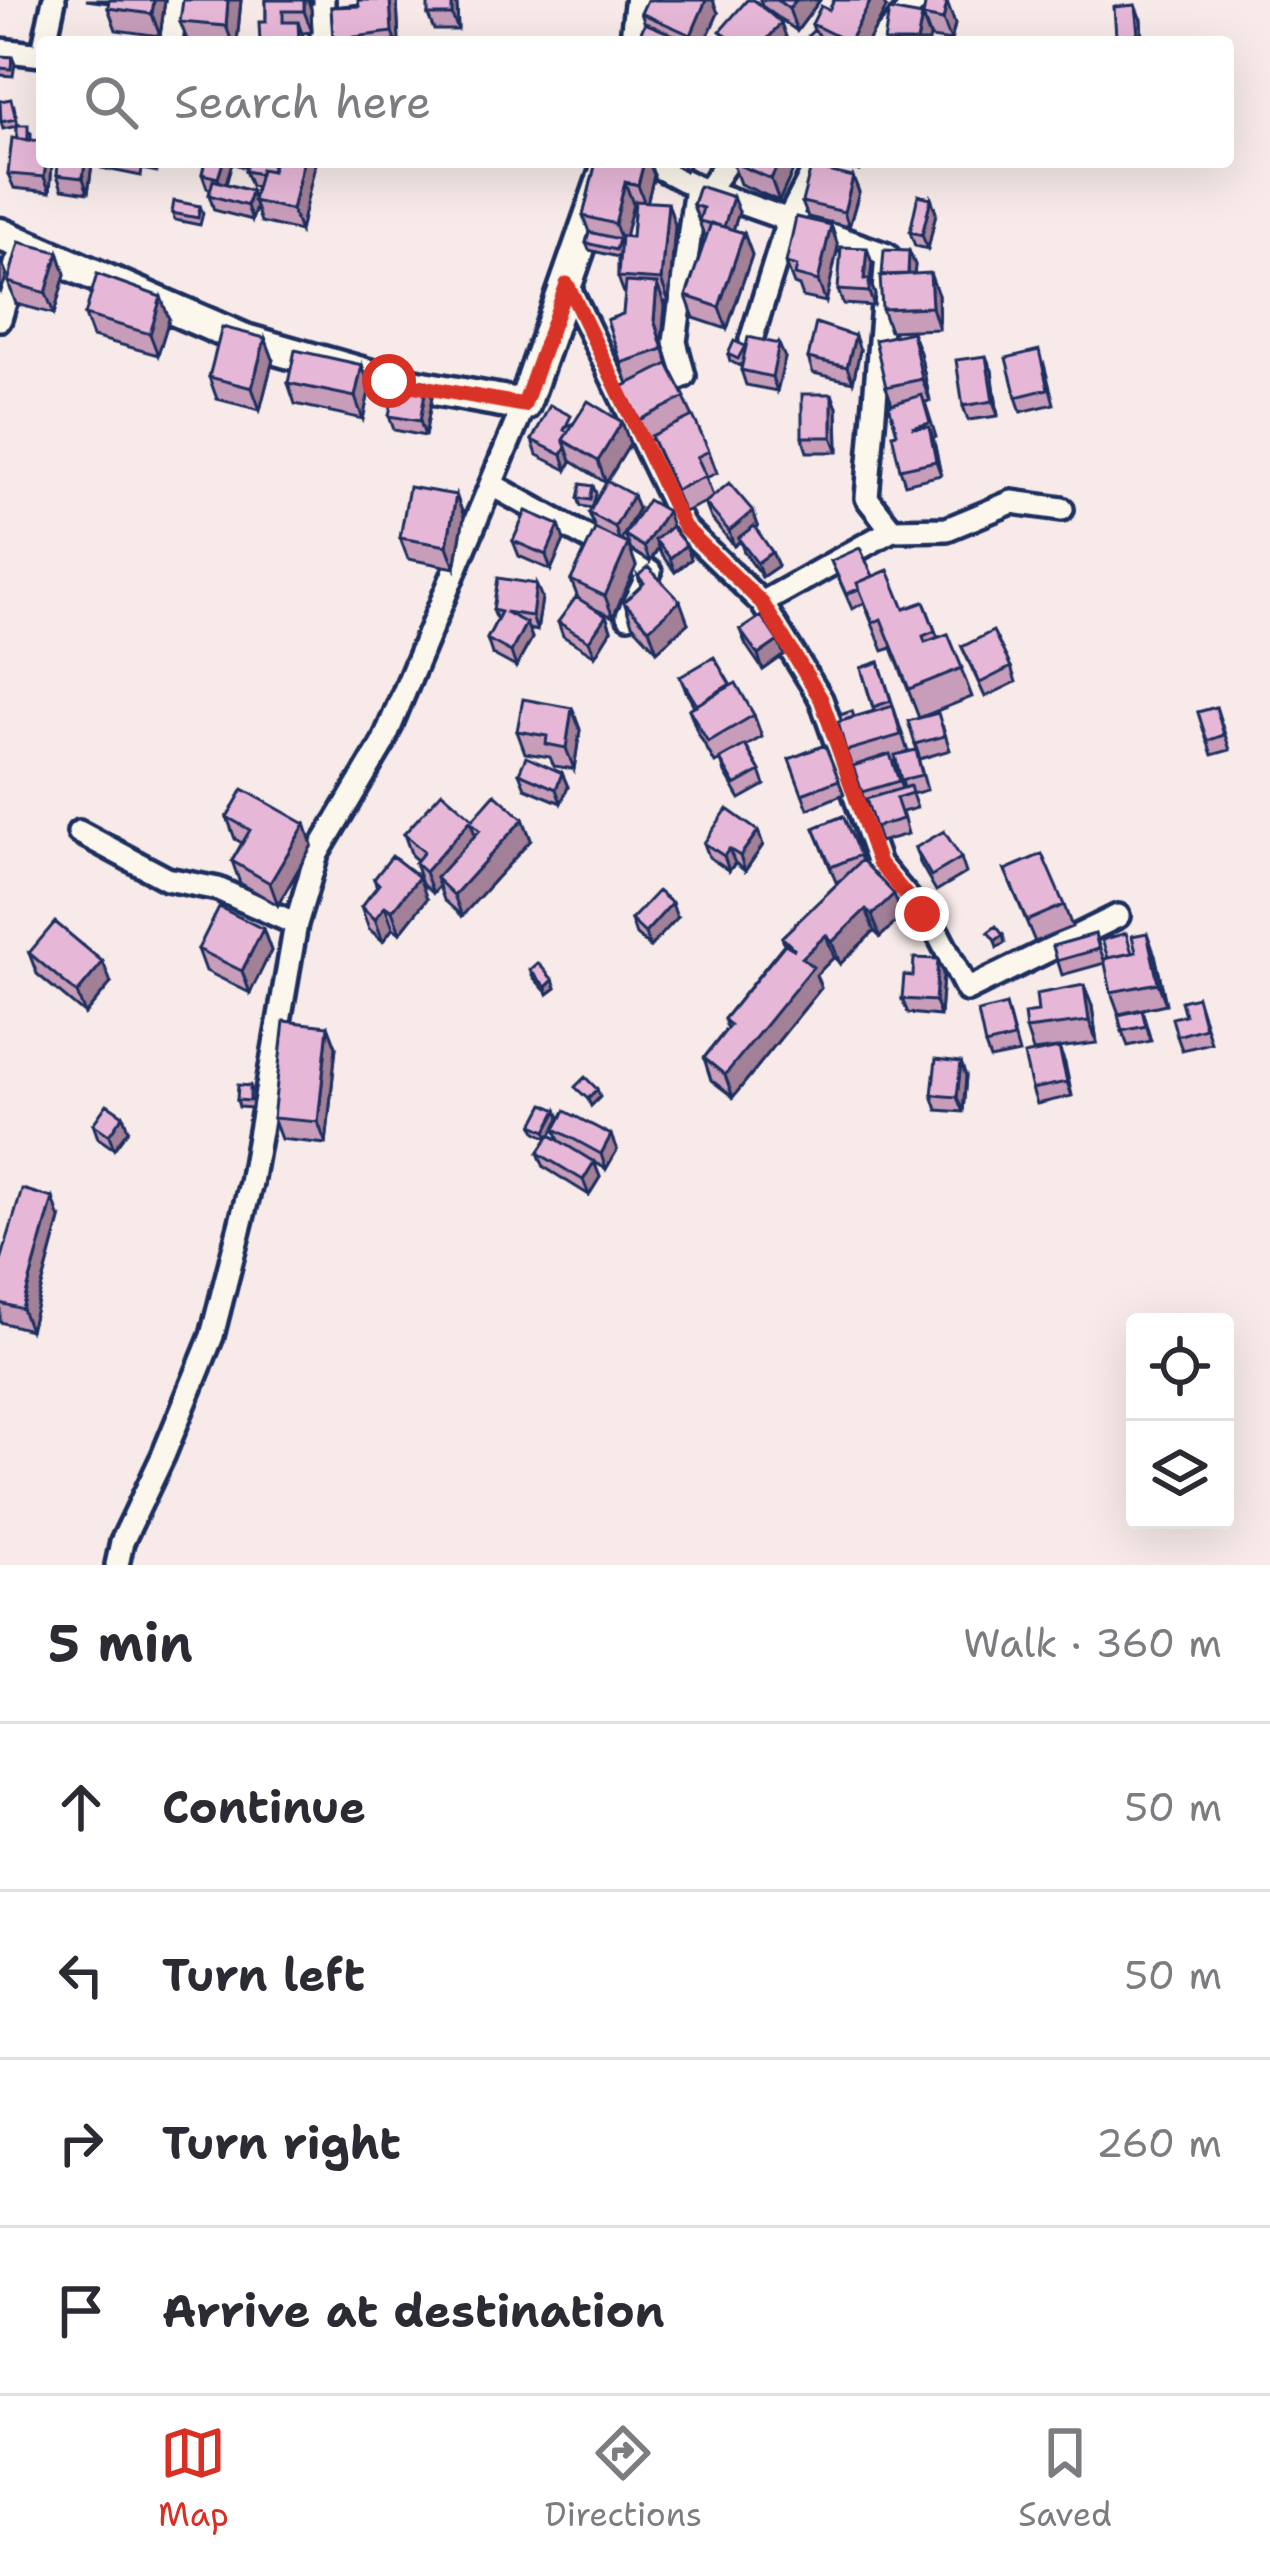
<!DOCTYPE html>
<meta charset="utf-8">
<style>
:root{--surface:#fff;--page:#f2f2f3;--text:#2b2b33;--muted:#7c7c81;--line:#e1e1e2;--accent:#d93025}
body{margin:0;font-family:"Shantell Sans",sans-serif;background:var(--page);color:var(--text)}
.controls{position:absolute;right:36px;bottom:36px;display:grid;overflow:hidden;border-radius:12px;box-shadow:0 12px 48px #0002}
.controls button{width:108px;height:108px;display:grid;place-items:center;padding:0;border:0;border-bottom:3px solid var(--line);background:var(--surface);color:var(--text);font:60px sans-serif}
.stop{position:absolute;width:36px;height:36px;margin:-27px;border:9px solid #d93025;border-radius:50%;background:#fff}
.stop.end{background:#d93025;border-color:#fff;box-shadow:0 3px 12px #0008}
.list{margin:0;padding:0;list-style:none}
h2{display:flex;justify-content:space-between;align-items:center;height:156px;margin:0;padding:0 48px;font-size:51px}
h2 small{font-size:39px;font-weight:400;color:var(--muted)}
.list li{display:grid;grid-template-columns:78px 1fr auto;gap:36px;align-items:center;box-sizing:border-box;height:168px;padding:0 48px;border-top:3px solid var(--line)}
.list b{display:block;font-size:45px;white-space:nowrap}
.list em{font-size:39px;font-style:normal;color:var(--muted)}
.icon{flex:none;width:66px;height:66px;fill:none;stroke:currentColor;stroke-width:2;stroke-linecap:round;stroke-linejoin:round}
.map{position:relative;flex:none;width:1270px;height:1565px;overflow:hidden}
.search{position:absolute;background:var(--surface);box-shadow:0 12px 48px #0002;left:36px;right:36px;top:36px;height:132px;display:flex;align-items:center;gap:30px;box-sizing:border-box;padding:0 42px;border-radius:12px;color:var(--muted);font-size:45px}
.sheet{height:828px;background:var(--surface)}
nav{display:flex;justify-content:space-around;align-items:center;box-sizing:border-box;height:168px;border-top:3px solid var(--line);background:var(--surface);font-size:33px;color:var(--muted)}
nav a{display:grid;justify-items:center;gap:6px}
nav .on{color:var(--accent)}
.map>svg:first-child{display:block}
</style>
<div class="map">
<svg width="1270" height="1565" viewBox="0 0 1270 1565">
<rect width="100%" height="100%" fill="#f7eae8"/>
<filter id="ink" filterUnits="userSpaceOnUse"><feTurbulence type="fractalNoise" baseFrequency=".00833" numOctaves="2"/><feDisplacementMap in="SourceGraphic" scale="24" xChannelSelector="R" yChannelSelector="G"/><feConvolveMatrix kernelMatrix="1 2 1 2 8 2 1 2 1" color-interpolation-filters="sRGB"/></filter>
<g filter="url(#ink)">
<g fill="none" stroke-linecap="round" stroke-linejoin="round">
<defs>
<path id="street" d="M45 42 54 0
M171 42 177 0
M322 42 323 0
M880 42 917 0
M0 50 42 55
M649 162 696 187 887 255 867 498 892 530
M707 191 727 162
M567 284 684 527 762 603 821 699 879 864 937 932 967 990 1118 916
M0 319 17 261
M751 340 789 218 818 162
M652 390 684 376 675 342 696 187
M492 485 650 572 628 616
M762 603 892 530 947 529 1012 502 1062 509
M79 832 167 879 218 889 296 924
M117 1565 122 1542 163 1456 212 1336 251 1183 296 924 317 854 383 743 524 405"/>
<path id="secondary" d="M636 42 641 0
M0 234 245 340 389 381 524 405 609 162"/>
</defs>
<use href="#street" stroke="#1b2f5e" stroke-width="30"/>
<use href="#secondary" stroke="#1b2f5e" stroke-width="39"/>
<use href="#street" stroke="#fbf7ec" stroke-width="21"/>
<use href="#secondary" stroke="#fbf7ec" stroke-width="30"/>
</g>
<path fill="#c79dba" stroke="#1b2f5e" stroke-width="3" fill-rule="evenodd" d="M86 0H165L160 36 116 30 108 8 109 3Z
M241 0 237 42H188L180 22Z
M266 0H313V3H309L311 9 312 32 302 33 305 42H260L266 22Z
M397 0 399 42H334L331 7Z
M760 0H820L797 31 762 6Z
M947 2 955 24 951 41 931 38 923 16Z
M457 6 458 30H434L428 15Z
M886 8 868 42H802L814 31 812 24 829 10Z
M641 13H718L705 42H637L645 24Z
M1141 20 1142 42H1118L1116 36Z
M0 56 12 57 15 64 13 76 0 75Z
M14 106 18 125 31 133V140L42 162H52L50 192 14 188 8 174 17 139V126L3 129 0 119Z
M99 162H159L157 172 142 169 141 176 101 168Z
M205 162H314L300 231 261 222 256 207 252 220 214 210 209 195 210 189 207 188 202 174ZM232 163 246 168 245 171 251 186 257 187 254 199 251 191 226 184Z
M596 162 654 175 647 202 675 225 669 302H663L665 306 662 341 671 370 709 451 717 473 706 478 713 496 753 511 758 526 755 528 772 552 778 566 762 577 744 552 740 541 734 546 711 518 705 503 708 501 684 512 652 439 647 442 630 409 622 387 628 384 607 320 623 314 625 296 618 277V257L589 250 586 243 589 232 583 216ZM633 204H635L632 237 625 236Z
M670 162H691L685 171Z
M732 162H795L796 164 779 201 740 184Z
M837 162H863L859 171Z
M92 164 88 193 62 189 57 175Z
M853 177 859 192 849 227 808 217 802 202Z
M931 198 936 213 928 249 915 246 910 232Z
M693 205 739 212 733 230 744 233 752 255 727 329 694 318 686 296 707 236 704 235Z
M200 206 203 213 200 225 175 220 172 213Z
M831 225 838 246 826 302 803 297 799 286 794 284 786 263Z
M909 251 915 265 914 274 938 295 939 329 890 331 882 309Z
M58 252 65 274 54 314 16 304 8 282Z
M872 263 870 282 875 294 874 306 843 304 838 290Z
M85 315 169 319 158 355 93 337Z
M912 332 920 353 930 401 925 402 936 437 933 438 941 475 905 484 900 469 897 433 892 404 886 387Z
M265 338 273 359 260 410 217 399 209 377Z
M746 349 785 358 777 391 746 385 741 370 743 362 740 366 730 361 728 354Z
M860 350 853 382 813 373 808 358Z
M1044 364 1054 404 1021 412 1016 397Z
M362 365 370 387 363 419 295 404 288 383Z
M992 371 998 416 968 420 963 406Z
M427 382 432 397 425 436 394 430 389 416Z
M837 408 838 452H807L802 437Z
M622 422 630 444 606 483 571 461 567 470 537 455 532 440 574 423Z
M593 486 596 493 593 506 638 509 620 541 628 544 636 566 613 617 595 609 606 616 611 630 595 656 563 636 558 622 578 598 571 580 608 535 595 528 589 513 592 508 581 506 578 498Z
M456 495 464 517 455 568 408 559 400 538Z
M672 526 686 545 691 559 675 572 661 554 658 548 650 562 631 550 625 535Z
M564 540 551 570 519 556 513 541Z
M831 561 873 576 904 609 924 602 938 638 948 634 972 697 919 718 892 648 883 651 864 603 852 609Z
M638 576 688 623 657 651 632 624 624 602 641 586Z
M542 598 537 631 529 629 532 638 516 667 492 654 487 639 497 620 493 610Z
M740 630 778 641 784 655 763 670 746 645Z
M962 647 1011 667 1016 682 985 697Z
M879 662 908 752 916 750 927 790 912 794 917 808 902 812 908 834 880 842 869 807H867L846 751 854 717 874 711 861 668ZM896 761 904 788 902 789 893 762Z
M680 677 731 686 754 715 762 737 746 746 760 771 765 785 740 799 725 773 721 760 715 763 697 731 689 709 694 706 686 691Z
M1216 707 1230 750 1212 755 1198 712Z
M572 708 580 730 574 769 554 766 550 757 525 753 517 731Z
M943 727 950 750 920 759 915 744Z
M825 745 844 794 808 809 789 759Z
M519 773H562L568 787 561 803 525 788Z
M843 816 862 861 902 916 880 937 874 931 840 964 834 957 816 975 821 988 733 1097 711 1080 704 1058 727 1028 724 1019 784 944 782 937 842 879 836 882 814 828Z
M227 817 305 824 312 845 278 905 240 883 232 861 242 843 235 839Z
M473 819H523L531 840 462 916 444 900 439 886 433 893 422 884 415 863 417 860 412 856 404 834Z
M758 831 763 845 745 871 735 863 729 871 709 857 704 843Z
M915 848 961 858 966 873 936 891 920 863Z
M1005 870 1064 905 1072 927 1035 942Z
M374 879 427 899 400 933 393 928 383 941 369 929 361 907 377 887Z
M677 918 650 947 636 935 631 920Z
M263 929 271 951 250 993 206 971 198 949Z
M1095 934 1105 963 1062 975 1053 946Z
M29 953 111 983 85 1014 37 974Z
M1132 953 1155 955 1166 1004 1119 1014 1111 992Z
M938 959 943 974 940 1016 908 1013 902 999 913 976Z
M530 970 553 980 556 988 548 994 533 977Z
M1197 997 1211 1043 1182 1050 1177 1036 1185 1015Z
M1006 1005 1019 1053 990 1059 985 1045Z
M1092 1006 1097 1043 1033 1051 1026 1029Z
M1142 1010 1151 1041 1128 1046 1122 1031Z
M328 1026 336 1047 326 1144 281 1139 273 1118Z
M1059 1048 1072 1096 1037 1104 1032 1089Z
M966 1076 963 1112 937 1110 932 1095Z
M250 1086 253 1093 252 1108 239 1107 237 1100Z
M560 1118 550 1135 559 1140 555 1129 617 1150 606 1169 594 1162 600 1177 589 1195 544 1167 538 1153 548 1138 536 1132 533 1125Z
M93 1124 128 1130 114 1149 98 1138Z
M60 1219 30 1330 0 1322V1264Z"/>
<path fill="#a28097" stroke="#1b2f5e" stroke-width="3" d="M154 0H165L160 36 152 14Z
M228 0H241L237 42H232L226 26Z
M304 0H308L311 9 312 32 304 11Z
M390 0H397L399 42H396L392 32Z
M452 0H455L457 6 458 30 452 15Z
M706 0H713L718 13 705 42H694L691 35Z
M796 0H820L797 31 789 9Z
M871 0H883L886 8 868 42H849Z
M947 2 955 24 951 41 943 20Z
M1135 5 1141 20 1142 42H1140L1138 34Z
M922 16 930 37 929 42H917Z
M298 22 305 42H299Z
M781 23 788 42H765Z
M46 162H52L50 192 44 177Z
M85 162H91L92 164 88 193 83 178Z
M223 162 232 163 223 193 218 178Z
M303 162H314L315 165 300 231 292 210Z
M644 162H649L654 175 646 207 638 185Z
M681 162H691L685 171Z
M779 162H795L796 164 779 201 771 179Z
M853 177 859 192 849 227 844 212Z
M625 182 633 204 623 245 615 224Z
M251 191 256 207 252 220 247 206Z
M733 197 739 212 729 243 723 228Z
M931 198 936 213 928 249 922 235Z
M668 203 675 225 669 302 661 280Z
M831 225 838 246 826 302 818 281Z
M744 233 752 255 727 329 719 307Z
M867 248 872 263 870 282 875 294 874 306 864 279Z
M909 251 915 265 913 292 908 278Z
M58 252 65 274 54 314 46 293Z
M1 260 7 275 0 294V264Z
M930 273 938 295 939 329 932 307Z
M657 284 665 306 662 341 671 371 654 320Z
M161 297 169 319 158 355 150 334Z
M912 332 920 353 930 401 922 379Z
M855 336 860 350 853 382 847 367Z
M265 338 273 359 260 410 252 388Z
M779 344 785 358 777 391 772 377Z
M986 356 992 371 998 416 993 401Z
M362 365 370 387 363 419 355 397Z
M427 382 432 397 425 436 420 421Z
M832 394 837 408 838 452 832 437Z
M622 422 630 444 606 483 598 461Z
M929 427 934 441 941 475 936 461Z
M566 447 571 461 567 470 562 455Z
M456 495 464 517 455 568 447 546Z
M633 495 638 509 620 542 615 527Z
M667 511 672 526 660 545 655 540 658 548 650 562 644 547Z
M753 511 758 526 734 546 729 531Z
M559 525 564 540 551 570 546 555Z
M628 544 636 566 613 617 605 596Z
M686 545 691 559 675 572 670 558Z
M772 552 778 566 762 577 757 563Z
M536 584 542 598 537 631 532 616Z
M680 601 688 623 657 651 649 629Z
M606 616 611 630 595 656 589 641Z
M526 623 532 638 516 667 511 652Z
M778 641 784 655 763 670 758 655Z
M572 708 580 730 574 769 566 748Z
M562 773 568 787 561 803 556 789Z
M523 819 531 840 462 916 454 895Z
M470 821 478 843 436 878 439 886 433 893 425 872Z
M305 824 312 845 278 905 270 883Z
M758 831 763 845 745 871 740 856Z
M729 849 735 863 729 871 724 856Z
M419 877 427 899 400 933 392 911Z
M894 894 902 916 880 937 872 915Z
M672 903 677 918 650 947 645 933Z
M385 906 393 928 383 941 375 919Z
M866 909 874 931 840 964 832 942Z
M263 929 271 951 250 993 242 971Z
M1147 933 1155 955 1166 1004 1158 983Z
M826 935 834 957 816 975 821 988 733 1097 725 1075 802 958Z
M1003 935 1005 943 997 948 995 941Z
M938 959 943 974 940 1016 935 1001Z
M103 962 111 983 85 1014 77 993Z
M553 980 556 988 548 994 546 987Z
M1084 985 1092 1006 1097 1043 1089 1021Z
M328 1026 336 1047 326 1144 318 1122Z
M1059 1048 1065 1063 1072 1096 1067 1082Z
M961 1062 966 1076 963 1112 957 1097Z
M597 1089 600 1097 591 1106 588 1099Z
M557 1110 560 1118 549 1139 546 1131Z
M123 1115 128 1130 114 1149 109 1135Z
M611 1135 617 1150 606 1169 601 1154Z
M594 1162 600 1177 589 1195 583 1180Z
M53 1198 60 1219 30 1330 22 1309Z"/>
<path fill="#e7b7d8" stroke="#1b2f5e" stroke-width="3" d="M109 0H154L152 14 108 8Z
M183 0H228L226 26 180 22Z
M266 0H304V11H283V22H298L299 42H260L259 22H266Z
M358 0H390L392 32 333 40 331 7 359 6Z
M428 0H452V15H428Z
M647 0H706L691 35 641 13Z
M747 0H754L781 23 765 42H734L720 31Z
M777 0H796L789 9Z
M834 0H871L849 42 812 24 821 6 829 10Z
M926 0 947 2 943 20 923 16Z
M1135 5 1138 34 1116 36 1114 7Z
M889 10 922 16 917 42H884Z
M645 23 688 41 637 42Z
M814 30 825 42H802Z
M573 33 597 42H570Z
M0 56 12 57 11 69 0 68Z
M11 99 16 119 1 122 0 101Z
M17 125H28V140L17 139Z
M12 138 42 141V162H46L44 177 8 174Z
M58 162H85L83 178 57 175Z
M205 162H223L218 178 202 174Z
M248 162H273L271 171 261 169 260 174 245 171Z
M274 162H303L292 210 253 201 261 169 272 171Z
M596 162H644L638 185 625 182 615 224 583 216Z
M732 162H779L771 179Z
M811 167 853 177 844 212 802 202Z
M213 180 251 191 247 206 209 195Z
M699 186 733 197 724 227 699 221 703 208 693 205Z
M918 195 931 198 922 235 910 232Z
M174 201 200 206 198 218 172 213Z
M635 201 668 203 661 280 618 277 621 236 632 237Z
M796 217 831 225 818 281 795 275 797 266 786 263Z
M711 223 744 233 719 307 686 296Z
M589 232 619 239 616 250 586 243Z
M19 242 58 252 46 293 8 282Z
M841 247 867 248 864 279H869V292L838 290Z
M884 250 909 251 908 274 882 275Z
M930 273 932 307 882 309 880 276Z
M97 274 161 297 150 334 85 315Z
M626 282 657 284 654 320 663 349 621 363 607 320 623 314Z
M816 323 855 336 847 367 808 358Z
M222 327 265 338 252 388 209 377Z
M912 332 922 379 886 387 875 340Z
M748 337 779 344 772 377 741 370Z
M734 341 745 346 738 359 728 354Z
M295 350 362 365 355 397 288 383Z
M1039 350 1048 389 1016 397 1006 358Z
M986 356 993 401 963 406 956 360Z
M668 364 685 397 639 420 622 387Z
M396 376 427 382 420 421 389 416Z
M802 394H832V437H802Z
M922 395 930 423 912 428 929 427 936 461 900 469 892 434 897 433 889 405Z
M588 401 622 422 598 461 563 440Z
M550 405 571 416 564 430 568 432 563 440 566 447 562 455 532 440Z
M693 416 709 451 697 457 706 476 676 490 651 436Z
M607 481 633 495 615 527 589 513Z
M729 483 753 511 729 531 705 503Z
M581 484 593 486 590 500 578 498Z
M409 487 456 495 447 546 400 538Z
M648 500 667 511 644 547 625 535Z
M526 511 559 525 546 555 513 541Z
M754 526 772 552 757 563 738 538Z
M671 527 686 545 670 558 655 540Z
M595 529 628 544 605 596 571 580Z
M860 548 873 576 857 583 859 589 846 594 831 561Z
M648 567 680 601 649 629 624 602 644 583 638 576Z
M888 570 904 609 924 602 935 631 923 636 925 642 948 634 962 668 909 689 881 619 873 623 857 583Z
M498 578 536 584 532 616 505 612 526 623 511 652 487 639 501 612 493 610Z
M576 597 606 616 589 641 558 622Z
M761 616 778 641 758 655 740 630Z
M993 631 1011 667 980 683 962 647Z
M714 657 730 684 697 705 680 677Z
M879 662 891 701 873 707 861 668Z
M736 683 754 715 708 742 689 709Z
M523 699 572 708 566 748 546 744 547 736 517 731Z
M893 706 901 735 846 751 838 722Z
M1216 707 1224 735 1207 741 1198 712Z
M852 711 854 717 841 721 840 715Z
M938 713 945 736 915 744 908 721Z
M745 745 760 771 735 785 720 759Z
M825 745 839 780 802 794 789 759Z
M916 750 922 775 901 780 895 755Z
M890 754 899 781 862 792 853 766Z
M526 757 562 773 556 789 519 773Z
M910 786 912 793 896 798 903 819 875 827 866 799Z
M243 789 305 824 270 883 232 861 250 830 227 817Z
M442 792 473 819 495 794 523 819 454 895 436 878 480 830 470 821 425 872 415 863 424 852 404 834Z
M727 809 758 831 740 856 729 849 724 856 704 843Z
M843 816 860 855 831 867 814 828Z
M944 831 961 858 931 876 915 848Z
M1042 854 1064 905 1027 921 1005 870Z
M392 856 419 877 392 911 385 906 375 919 361 907 379 884 374 879Z
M862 860 894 894 872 915 866 909 832 942 826 935 802 958 813 967 725 1075 704 1058 730 1025 724 1019 785 944 795 950 782 937Z
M658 891 672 903 645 933 631 920Z
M219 907 263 929 242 971 198 949Z
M55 922 103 962 77 993 29 953Z
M996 926 1003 935 995 941 988 932Z
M1126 933 1132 953 1108 958 1102 940Z
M1147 933 1158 983 1111 992 1104 959 1136 952 1132 936Z
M1095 934 1099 949 1057 961 1053 946Z
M914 958 938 959 935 1001 902 999 904 975 913 976Z
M538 963 553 980 546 987 530 970Z
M1084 985 1089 1021 1026 1029 1024 1014 1038 1012 1036 994Z
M1197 997 1205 1028 1177 1036 1172 1018 1185 1015 1181 1001Z
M1006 1005 1014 1038 985 1045 978 1012Z
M1142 1010 1146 1026 1122 1031 1118 1015Z
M284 1021 328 1026 318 1122 273 1118Z
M1059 1048 1067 1082 1032 1089 1024 1055Z
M936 1059 961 1062 957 1097 932 1095Z
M585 1077 597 1089 588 1099 575 1087Z
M238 1085 250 1086V1101L237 1100Z
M107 1104 123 1115 109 1135 93 1124Z
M544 1104 557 1110 546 1131 533 1125Z
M565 1111 611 1135 601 1154 555 1129Z
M550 1135 594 1162 583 1180 538 1153Z
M22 1189 53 1198 22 1309 0 1303V1264Z"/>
</g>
<g fill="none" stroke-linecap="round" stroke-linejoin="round" filter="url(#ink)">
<path stroke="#d93025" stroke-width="15" d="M389 381 524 405 567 284 684 527 762 603 821 699 879 863 922 914"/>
</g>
</svg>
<div class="controls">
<button><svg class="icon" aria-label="locate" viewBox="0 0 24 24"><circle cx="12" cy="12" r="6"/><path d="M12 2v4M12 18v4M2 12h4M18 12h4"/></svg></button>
<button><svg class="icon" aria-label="layers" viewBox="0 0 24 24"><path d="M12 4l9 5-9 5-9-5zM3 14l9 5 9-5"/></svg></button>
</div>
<div class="stop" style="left:389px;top:381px"></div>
<div class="stop end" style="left:922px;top:914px"></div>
<div class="search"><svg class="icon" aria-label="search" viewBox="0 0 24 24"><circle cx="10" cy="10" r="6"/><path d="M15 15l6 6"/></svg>Search here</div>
</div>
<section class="sheet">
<h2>5 min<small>Walk · 360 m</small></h2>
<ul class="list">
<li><svg class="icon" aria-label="ahead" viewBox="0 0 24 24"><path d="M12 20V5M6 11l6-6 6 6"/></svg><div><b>Continue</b></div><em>50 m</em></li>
<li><svg class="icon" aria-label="left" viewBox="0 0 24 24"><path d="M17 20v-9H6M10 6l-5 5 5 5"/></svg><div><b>Turn left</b></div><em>50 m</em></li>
<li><svg class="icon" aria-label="right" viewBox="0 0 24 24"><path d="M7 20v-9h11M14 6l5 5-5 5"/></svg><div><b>Turn right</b></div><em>260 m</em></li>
<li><svg class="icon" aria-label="arrive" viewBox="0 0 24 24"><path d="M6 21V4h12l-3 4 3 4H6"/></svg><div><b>Arrive at destination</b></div></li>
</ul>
</section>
<nav>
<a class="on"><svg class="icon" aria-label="map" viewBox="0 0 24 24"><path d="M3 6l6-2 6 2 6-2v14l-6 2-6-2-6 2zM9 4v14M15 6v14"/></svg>Map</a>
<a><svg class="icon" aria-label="directions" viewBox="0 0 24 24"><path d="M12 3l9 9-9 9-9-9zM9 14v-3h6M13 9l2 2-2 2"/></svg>Directions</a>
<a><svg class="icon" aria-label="saved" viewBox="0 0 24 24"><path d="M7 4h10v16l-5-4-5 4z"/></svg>Saved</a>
</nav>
